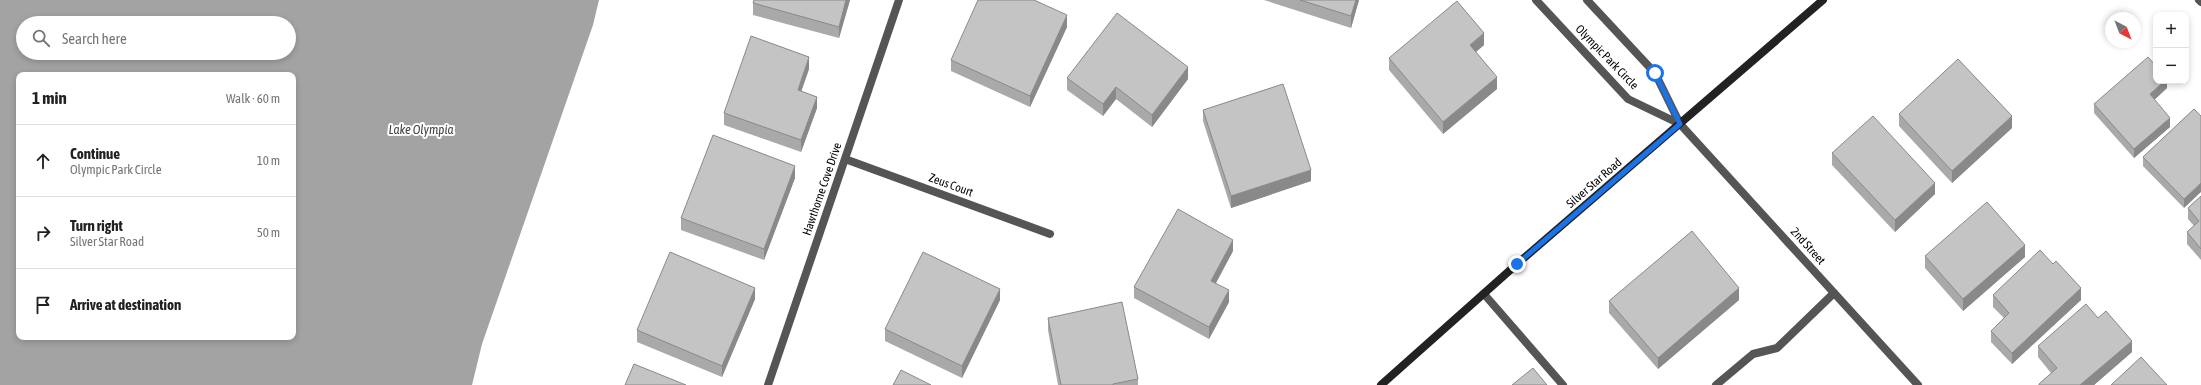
<!DOCTYPE html>
<meta charset="utf-8">
<style>
:root{--surface:#fff;--page:#f2f2f2;--text:#202124;--muted:#757577;--line:#e0e0e0}
body{margin:0;font-family:"Asap Condensed",sans-serif;background:var(--page);color:var(--text)}
.controls{position:absolute;right:12px;top:12px;display:grid;overflow:hidden;border-radius:8px;box-shadow:0 2px 6px #0003}
.controls button{width:36px;height:36px;display:grid;place-items:center;padding:0;border:0;border-bottom:1px solid var(--line);background:var(--surface);color:var(--text);font:20px sans-serif}
.compass{position:absolute;left:2105px;top:12px;width:36px;height:36px;border-radius:50%;background:var(--surface);box-shadow:0 2px 6px #0003;rotate:138deg}
.stop{position:absolute;width:12px;height:12px;margin:-9px;border:3px solid #1a73e8;border-radius:50%;background:#fff}
.stop.end{background:#1a73e8;border-color:#fff;box-shadow:0 1px 4px #0008}
.list{margin:0;padding:0;list-style:none}
h2{display:flex;justify-content:space-between;align-items:center;height:52px;margin:0;padding:0 16px;font-size:17px}
h2 small{font-size:13px;font-weight:400;color:var(--muted)}
.list li{display:grid;grid-template-columns:26px 1fr auto;gap:12px;align-items:center;box-sizing:border-box;height:72px;padding:0 16px;border-top:1px solid var(--line)}
.list b{display:block;font-size:15px;white-space:nowrap}
.list p{margin:0;font-size:13px;white-space:nowrap;color:var(--muted)}
.list em{font-size:13px;font-style:normal;color:var(--muted)}
.icon{flex:none;width:22px;height:22px;fill:none;stroke:currentColor;stroke-width:2;stroke-linecap:round;stroke-linejoin:round}
.map{position:relative;flex:none;width:2201px;height:385px;overflow:hidden}
.search{position:absolute;background:var(--surface);box-shadow:0 2px 6px #0003;left:16px;top:16px;width:280px;height:44px;display:flex;align-items:center;gap:10px;box-sizing:border-box;padding:0 14px;border-radius:22px;color:var(--muted);font-size:15px}
.panel{position:absolute;background:var(--surface);box-shadow:0 2px 6px #0003;left:16px;top:72px;width:280px;height:268px;border-radius:8px}
.map>svg:first-child{display:block}
</style>
<div class="map">
<svg width="2201" height="385" viewBox="0 0 2201 385">
<rect width="100%" height="100%" fill="#fff"/>
<path fill="#a3a3a3" fill-rule="evenodd" d="M0 0H599L593 25 482 344 472 385H0ZM23 23H289V53H23ZM19 75H293V337H19Z"/>
<g fill="none" stroke-linecap="round" stroke-linejoin="round">
<path stroke="#555" stroke-width="8" d="M1484 294 1563 385
M1716 385 1753 354 1777 348 1834 293"/>
<path stroke="#555" stroke-width="8" d="M1536 0 1628 99 1680 124
M1587 0 1655 73 1680 124 1918 385
M2199 0 2201 2
M845 159 1050 234
M768 385 899 0"/>
<path stroke="#222" stroke-width="8" d="M1381 385 1517 264 1823 0"/>
</g>
<path fill="#a9a9a9" d="M850 0 839 38 753 15V3Z
M1264 0H1359L1351 28Z
M1067 27 1030 107 951 71V60Z
M1484 45 1476 52 1497 89 1443 134 1389 70V58Z
M809 69 801 91 817 108 801 152 724 125V113Z
M1067 78 1188 79 1152 127 1116 99 1103 116 1067 90Z
M2167 81V88L2154 100 2170 127 2134 158 2094 113V104Z
M2194 109 2184 208 2143 166V157Z
M1203 110 1311 181 1231 208 1203 121Z
M1899 114 2012 128 1952 183 1899 126Z
M1832 153 1935 194 1895 232 1832 165Z
M795 178 764 260 681 230V218Z
M2201 196V260L2187 244V232L2194 226 2188 219V208Z
M1233 251 1216 283 1229 302 1209 339 1134 298V287Z
M1925 256 2025 257 1963 311 1925 268Z
M1993 295 2081 300 2012 364 1991 342V331L2004 318 1993 307Z
M755 299 722 377 637 342V330Z
M1000 300 962 378 885 341V329Z
M1739 300 1658 369 1609 313V301Z
M1048 318 1138 379V385H1058L1048 330Z
M2098 318 2132 352 2094 385H2039V384L2051 373 2038 357V346Z"/>
<path fill="#898989" d="M846 0H850L839 38V27Z
M1356 0H1359L1351 28V16Z
M1067 15V27L1030 107V96Z
M1484 33V45L1470 57V45Z
M809 57V69L798 101V90Z
M1188 67V79L1152 127V115Z
M1497 77V89L1443 134V122Z
M2165 81H2167V88L2150 104V94Z
M1116 87V99L1103 116V104Z
M817 97V108L801 152V140Z
M2012 116V128L1952 183V171Z
M2170 118V127L2134 158V149Z
M795 166V178L764 260V249Z
M1311 170V181L1231 208V196Z
M1935 183V194L1895 232V220Z
M2201 183V192L2184 208V199Z
M1233 240V251L1211 292V281Z
M2025 245V257L1963 311V299Z
M755 288V299L722 377V366Z
M1739 288V300L1658 369V358Z
M2081 288V300L2012 364V353Z
M1000 289V300L962 378V366Z
M1229 290V302L1209 339V327Z
M2132 341V352L2094 385H2080Z"/>
<path fill="#c4c4c4" stroke="#898989" d="M754 0H846L839 27 753 3Z
M978 0H1034L1067 15 1030 96 951 60Z
M1300 0H1356L1351 16Z
M1457 1 1484 33 1470 45 1497 77 1443 122 1389 58Z
M1117 13 1188 67 1152 115 1116 87 1103 104 1067 78Z
M751 36 809 57 798 90 817 97 801 140 724 113Z
M2148 57 2156 66V81H2165L2150 94 2170 118 2134 149 2094 104Z
M1958 59 2012 116 1952 171 1899 114Z
M1283 84 1311 170 1231 196 1203 110Z
M2194 109 2201 116V183L2184 199 2143 157Z
M1873 116 1935 183 1895 220 1832 153Z
M713 135 795 166 764 249 681 218Z
M2201 196V249L2187 232 2199 221 2188 208Z
M1987 202 2025 245 1963 299 1925 256Z
M1178 209 1233 240 1211 281 1229 290 1209 327 1134 287Z
M1692 231 1739 288 1658 358 1609 301Z
M2040 250 2053 264 2056 261 2081 288 2012 353 1991 331 2009 313 1993 295Z
M670 252 755 288 722 366 637 330Z
M923 252 1000 289 962 366 885 329Z
M1122 302 1138 379 1113 384V385H1061L1048 318Z
M2086 304 2098 318 2106 311 2132 341 2080 385H2039V384L2057 368 2038 346Z
M2141 357 2167 385H2111Z
M634 364 686 385H625Z
M1533 368 1547 385H1512Z
M901 370 931 385H893Z"/>
<g fill="none" stroke-linecap="round" stroke-linejoin="round">
<path stroke="#1a73e8" stroke-width="5" d="M1517 264 1680 124 1655 73"/>
</g>
<g text-anchor="middle" stroke-width="4" stroke-linejoin="round" paint-order="stroke">
<g font-size="12" fill="#000" stroke="#fff">
<text transform="translate(1607 57) rotate(46)" y="4">Olympic Park Circle</text>
<text transform="translate(1594 183) rotate(-41)" y="4">Silver Star Road</text>
<text transform="translate(951 185) rotate(20)" y="4">Zeus Court</text>
<text transform="translate(822 189) rotate(-71)" y="4">Hawthorne Cove Drive</text>
<text transform="translate(1808 246) rotate(48)" y="4">2nd Street</text>
</g>
<g font-size="13" font-style="italic" fill="#444" stroke="#fff">
<text x="421" y="134">Lake Olympia</text>
</g>
</g>
</svg>
<div class="controls">
<button>+</button>
<button>−</button>
</div>
<svg class="compass" viewBox="-18 -18 36 36"><path d="M0-13l5 13h-10z" fill="#e53935"/><path d="M0 13l5-13h-10z" fill="#757577"/></svg>
<div class="stop" style="left:1655px;top:73px"></div>
<div class="stop end" style="left:1517px;top:264px"></div>
<div class="search"><svg class="icon" aria-label="search" viewBox="0 0 24 24"><circle cx="10" cy="10" r="6"/><path d="M15 15l6 6"/></svg>Search here</div>
<section class="panel">
<h2>1 min<small>Walk · 60 m</small></h2>
<ul class="list">
<li><svg class="icon" aria-label="ahead" viewBox="0 0 24 24"><path d="M12 20V5M6 11l6-6 6 6"/></svg><div><b>Continue</b><p>Olympic Park Circle</p></div><em>10 m</em></li>
<li><svg class="icon" aria-label="right" viewBox="0 0 24 24"><path d="M7 20v-9h11M14 6l5 5-5 5"/></svg><div><b>Turn right</b><p>Silver Star Road</p></div><em>50 m</em></li>
<li><svg class="icon" aria-label="arrive" viewBox="0 0 24 24"><path d="M6 21V4h12l-3 4 3 4H6"/></svg><div><b>Arrive at destination</b></div></li>
</ul>
</section>
</div>
